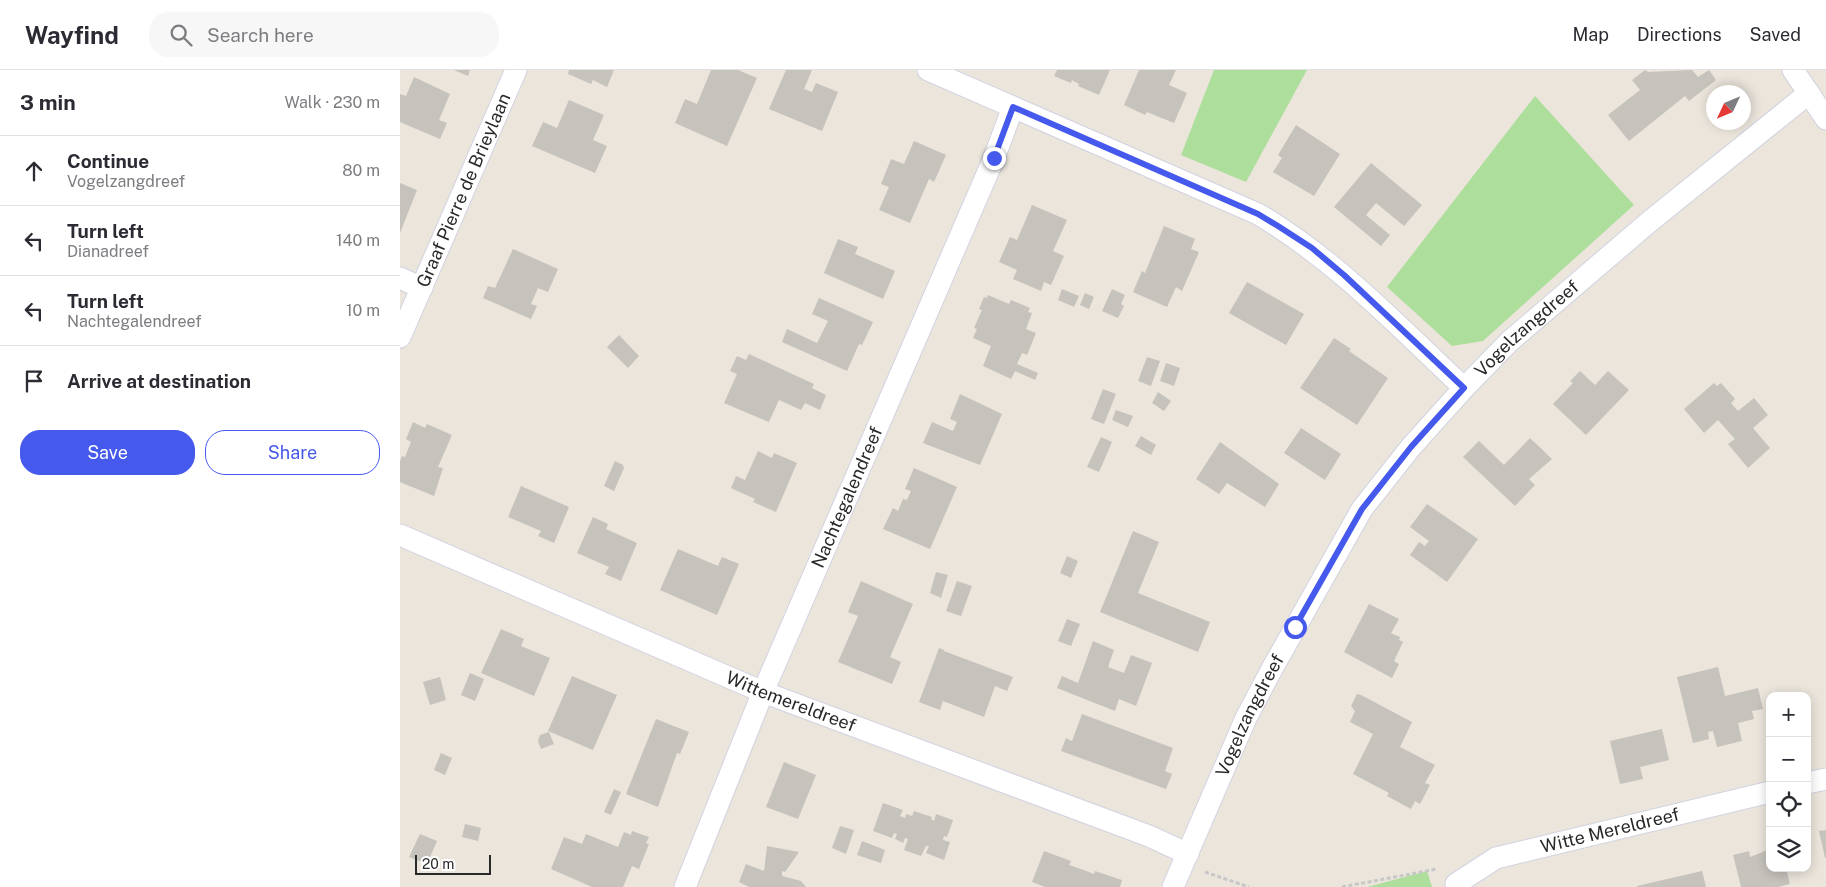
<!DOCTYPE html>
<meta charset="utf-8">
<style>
:root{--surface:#fff;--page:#f7f7f7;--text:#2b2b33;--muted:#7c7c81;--line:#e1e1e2;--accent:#4659ed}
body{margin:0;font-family:"Public Sans",sans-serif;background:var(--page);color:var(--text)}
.controls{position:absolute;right:15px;bottom:15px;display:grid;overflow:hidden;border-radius:10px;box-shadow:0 2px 12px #0003}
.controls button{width:45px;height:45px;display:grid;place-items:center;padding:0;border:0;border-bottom:1px solid var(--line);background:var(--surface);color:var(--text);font:25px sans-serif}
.compass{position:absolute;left:1306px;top:15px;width:45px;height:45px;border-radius:50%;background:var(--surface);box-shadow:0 2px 12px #0003;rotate:226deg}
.scale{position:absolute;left:15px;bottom:12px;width:76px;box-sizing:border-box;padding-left:5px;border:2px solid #292929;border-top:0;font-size:14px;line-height:18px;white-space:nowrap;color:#292929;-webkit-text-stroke:4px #fff;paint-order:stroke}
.stop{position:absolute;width:15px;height:15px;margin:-11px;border:4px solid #4659ed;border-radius:50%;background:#fff}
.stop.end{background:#4659ed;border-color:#fff;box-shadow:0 1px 5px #0008}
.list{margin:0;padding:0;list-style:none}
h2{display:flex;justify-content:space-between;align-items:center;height:65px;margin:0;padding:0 20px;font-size:21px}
h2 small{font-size:16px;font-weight:400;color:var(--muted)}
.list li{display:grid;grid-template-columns:32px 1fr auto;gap:15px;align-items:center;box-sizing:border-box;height:70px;padding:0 20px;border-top:1px solid var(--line)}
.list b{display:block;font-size:19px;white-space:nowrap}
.list p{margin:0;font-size:16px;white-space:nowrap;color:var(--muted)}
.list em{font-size:16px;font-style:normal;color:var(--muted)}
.actions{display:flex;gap:10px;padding:15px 20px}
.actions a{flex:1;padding:11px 0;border:1px solid var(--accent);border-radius:20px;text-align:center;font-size:18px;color:var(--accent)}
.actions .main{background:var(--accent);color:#fff}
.icon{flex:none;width:28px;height:28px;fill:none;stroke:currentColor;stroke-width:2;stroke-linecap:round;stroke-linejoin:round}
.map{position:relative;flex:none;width:1426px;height:817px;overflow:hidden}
header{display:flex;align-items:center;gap:30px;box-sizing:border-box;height:70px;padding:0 25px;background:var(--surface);border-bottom:1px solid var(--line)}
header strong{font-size:24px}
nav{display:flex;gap:28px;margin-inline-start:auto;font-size:18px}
.search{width:350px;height:45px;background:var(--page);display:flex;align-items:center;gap:12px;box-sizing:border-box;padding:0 18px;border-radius:20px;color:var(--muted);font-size:19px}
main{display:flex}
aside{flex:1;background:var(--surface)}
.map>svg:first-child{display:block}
</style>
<header>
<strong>Wayfind</strong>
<div class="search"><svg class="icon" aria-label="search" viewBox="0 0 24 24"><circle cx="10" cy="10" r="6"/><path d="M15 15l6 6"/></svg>Search here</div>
<nav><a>Map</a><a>Directions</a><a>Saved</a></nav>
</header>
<main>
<aside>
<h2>3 min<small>Walk · 230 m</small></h2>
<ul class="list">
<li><svg class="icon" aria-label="ahead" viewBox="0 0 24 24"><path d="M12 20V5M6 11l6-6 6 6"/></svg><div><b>Continue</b><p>Vogelzangdreef</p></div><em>80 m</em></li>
<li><svg class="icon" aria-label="left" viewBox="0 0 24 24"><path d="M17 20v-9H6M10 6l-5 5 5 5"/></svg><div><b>Turn left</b><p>Dianadreef</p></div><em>140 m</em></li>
<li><svg class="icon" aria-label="left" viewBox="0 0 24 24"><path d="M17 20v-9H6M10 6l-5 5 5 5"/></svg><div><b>Turn left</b><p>Nachtegalendreef</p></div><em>10 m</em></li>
<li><svg class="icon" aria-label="arrive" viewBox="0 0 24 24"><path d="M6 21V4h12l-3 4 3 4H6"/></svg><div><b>Arrive at destination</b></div></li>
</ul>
<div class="actions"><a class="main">Save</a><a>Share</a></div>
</aside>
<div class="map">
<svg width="1426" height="817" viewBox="0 0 1426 817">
<rect width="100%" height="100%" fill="#ebe5dc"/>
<path fill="#adde9c" d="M814 0H907L846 112 781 85Z
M1135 26 1234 135 1083 271 1052 276 987 217Z
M1027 801 1032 817H967Z"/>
<path fill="#c6c2bc" d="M54 0H70L68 6Z
M169 0H214L207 17 193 10 191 14 168 4Z
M311 0H338L357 8 327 76 275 53 285 29 297 34Z
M386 0H412L404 19 412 22 416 13 438 22 422 61 369 39Z
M657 0H710L699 25 678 16 679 14 672 10 671 13 654 6Z
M739 0H776L769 15 787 23 774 53 747 42 745 45 724 35Z
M1245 0 1248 2 1292 0 1298 7 1309 0 1316 10 1289 31 1285 26 1229 71 1208 45 1240 20 1232 10Z
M14 7 50 24 39 50 47 53 40 69 0 52V24L6 26Z
M169 30 204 45 193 70 207 76 195 103 132 76 143 52 157 58Z
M896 55 940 84 914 126 873 102 882 88 878 85Z
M514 71 546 85 534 112 529 109 510 153 479 140 489 117 481 114 491 89 504 94Z
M971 93 1022 135 1004 156 976 133 966 145 990 165 981 176 934 137Z
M0 113 17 120 0 163Z
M632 135 667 150 653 181 664 186 651 215 644 212 641 221 613 209 617 200 599 192 610 167 617 170Z
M764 156 795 169 791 179 799 182 782 221 776 217 767 237 733 222 742 201 745 203Z
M438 169 458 177 455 184 495 201 483 229 424 203Z
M113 179 158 199 148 222 138 218 131 234 137 236 131 249 83 228 88 216 95 218Z
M847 212 904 244 886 275 829 243Z
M662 219 679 226 674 237 658 230Z
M712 219 725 225 721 234 724 236 718 248 702 241Z
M685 223 694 227 689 239 680 235Z
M588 225 609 234 611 230 630 238 628 242 632 243 626 259 636 263 627 285 622 283 617 294 638 303 635 310 615 301 611 309 583 296 591 276 573 268 577 259 574 258 582 240 579 239 584 227 587 228Z
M419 228 473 252 462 275 459 274 447 301 382 272 387 259 417 273 428 251 412 244Z
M219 265 239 286 228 298 207 277Z
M934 268 951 279 949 281 988 308 957 355 900 318Z
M349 284 414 314 412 318 426 325 420 340 405 333 401 340 379 330 369 352 324 333 337 304 330 301 337 286 346 290Z
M747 287 760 291 751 316 738 311Z
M766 293 780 298 774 316 760 311Z
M1180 301 1195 315 1208 301 1229 320 1186 365 1153 334 1173 313 1170 311Z
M1314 313 1317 316 1321 313 1335 329 1331 333 1338 341 1354 328 1368 345 1353 358 1370 378 1348 398 1328 374 1335 369 1318 350 1304 363 1284 339Z
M703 319 716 324 704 354 691 349Z
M758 322 771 331 764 341 752 333Z
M560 324 602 344 580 395 523 373 532 352 553 361 557 352 550 349Z
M716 340 733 346 728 357 712 350Z
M13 352 25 358 27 354 52 365 38 397 43 398 34 426 0 412V391L2 386 5 387 11 372 6 369Z
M901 358 941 384 925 410 884 383Z
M741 366 756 375 751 385 735 376Z
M701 367 712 372 699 402 687 397Z
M1130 368 1152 389 1129 409 1135 415 1115 436 1063 387 1079 371 1104 395Z
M820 372 879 414 865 437 827 413 819 424 796 409Z
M358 381 372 388 374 383 397 393 376 442 353 432 355 429 331 418 336 406 345 410Z
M215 391 223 395 224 398 214 421 204 416Z
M514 398 557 417 530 479 483 459 493 438 498 441 503 429 507 430 511 421 505 419Z
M121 416 169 437 154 473 138 466 141 461 108 447Z
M1027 434 1078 469 1047 512 1010 485 1019 472 1025 476 1029 471 1010 457Z
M193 447 208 454 206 459 237 473 221 511 205 504 209 497 177 483Z
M733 461 759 472 738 523 810 552 798 582 700 542Z
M278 479 318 496 322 487 339 494 317 545 260 520Z
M667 486 678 491 671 508 660 503Z
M536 502 548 505 541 528 530 523Z
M461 511 513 534 490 587 501 592 492 614 438 592 458 546 448 542Z
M557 511 572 516 561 546 546 541Z
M969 534 999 549 991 563 1000 567 999 570 1003 572 994 591 999 594 992 608 944 582Z
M667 549 680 554 671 576 658 571Z
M101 559 124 569 121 576 150 588 134 626 81 603Z
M693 571 714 580 708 597 724 603 731 585 752 593 736 636 719 629 715 641 657 618 662 606 678 613Z
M539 578 544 580V581L613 607 607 621 595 616 584 647 543 631 540 640 519 632Z
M1318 597 1325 626 1358 618 1363 639 1352 641 1354 649 1338 653 1342 671 1317 677 1313 661 1308 662 1309 669 1293 673 1277 607Z
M70 603 84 609 75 631 61 625Z
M172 606 217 625 193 680 148 661Z
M40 607 46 630 30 635 23 612Z
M957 624 961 625 1012 652 1000 677 1035 695 1025 713 1030 715 1020 734 1015 731 1011 739 987 726 989 723 953 704 973 664 950 652 955 641 951 636Z
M682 644 773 678 765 701 772 704 766 719 661 681 666 668 672 671Z
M256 649 289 662 280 684 277 683 258 737 226 724Z
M1262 659 1269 690 1240 697 1243 709 1220 714 1210 671Z
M149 662 154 674 141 679 138 671 140 665Z
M41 683 52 688 45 705 34 700Z
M384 692 416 705 398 749 366 737Z
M214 719 221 722 211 745 204 742Z
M483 733 503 740 500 746 505 748 506 744 512 746 514 741 532 747 531 749 534 751 536 744 553 750 547 767 544 766 543 770 550 772 544 790 526 783 529 776H526L521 786 504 780 508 769 505 768 503 773 495 769 497 764 494 763 492 768 473 761Z
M65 754 81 758 78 771 62 767Z
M440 756 454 760 446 784 432 778Z
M1426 760V788H1425L1419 761Z
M232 761 249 767 246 773 249 774 239 799 232 796 223 817H192L151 799 164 767 182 774 186 764 218 777 224 762 231 765Z
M20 764 37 771 27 794 9 787Z
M462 771 485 780 481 793 457 785Z
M367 776 399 782 385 802 382 801V806L401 811 406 817H349L339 812 346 794 364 801Z
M1370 779V798H1386L1390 814 1378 817H1341L1333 785 1349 781 1350 787Z
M644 781 671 791 669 795 681 799 694 804 695 801 722 810 720 817H645L632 812Z
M1302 801 1306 817H1237V816Z"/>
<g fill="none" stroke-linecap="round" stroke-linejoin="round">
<defs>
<g id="minor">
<path d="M528 0 858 144C936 190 998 256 1064 318"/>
<path d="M1393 0 1426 49"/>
<path d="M0 208 22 218"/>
<path id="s1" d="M0 267 116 0"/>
<path id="s2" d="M0 465 363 622 749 766 788 784"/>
<path d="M1407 713 1426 709"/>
<path id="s3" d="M1056 814 1096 788 1370 722"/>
<path id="s4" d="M285 817 363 622 594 88 613 37"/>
<path id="s5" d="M773 817 846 648 873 597 962 439 1011 377 1064 318 1110 271 1249 152 1409 23"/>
</g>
</defs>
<use href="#minor" stroke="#d1d3e1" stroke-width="23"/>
<path stroke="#c7c7c7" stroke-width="3" stroke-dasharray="4 2.5" stroke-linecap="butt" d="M805 802 849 817
M942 817 1037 799"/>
<use href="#minor" stroke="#fff" stroke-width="21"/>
</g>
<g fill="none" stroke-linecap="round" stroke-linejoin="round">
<path stroke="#4659ed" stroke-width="6" d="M594 88 613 37 858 144 878 156 912 178 944 205 1064 318 1011 377 962 439 895 557"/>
</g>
<g text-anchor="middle" stroke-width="4" stroke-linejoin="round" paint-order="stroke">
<g font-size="18" fill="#292929" stroke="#fff">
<text dy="6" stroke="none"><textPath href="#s1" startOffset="160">Graaf Pierre de Brieylaan</textPath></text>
<text dy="6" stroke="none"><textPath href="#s5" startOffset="668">Vogelzangdreef</textPath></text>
<text dy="6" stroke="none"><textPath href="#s4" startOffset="422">Nachtegalendreef</textPath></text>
<text dy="6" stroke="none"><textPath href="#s2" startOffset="425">Wittemereldreef</textPath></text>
<text dy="6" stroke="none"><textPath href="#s5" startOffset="188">Vogelzangdreef</textPath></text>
<text dy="6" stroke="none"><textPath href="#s3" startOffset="165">Witte Mereldreef</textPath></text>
</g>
</g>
</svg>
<div class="controls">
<button>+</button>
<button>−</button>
<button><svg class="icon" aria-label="locate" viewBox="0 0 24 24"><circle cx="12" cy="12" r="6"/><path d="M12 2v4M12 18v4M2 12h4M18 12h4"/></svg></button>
<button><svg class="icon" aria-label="layers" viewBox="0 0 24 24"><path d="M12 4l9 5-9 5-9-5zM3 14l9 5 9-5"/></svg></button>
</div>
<svg class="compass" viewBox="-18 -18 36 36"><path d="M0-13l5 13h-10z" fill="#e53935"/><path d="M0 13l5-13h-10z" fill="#7c7c81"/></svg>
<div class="scale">20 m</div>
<div class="stop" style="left:895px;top:557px"></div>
<div class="stop end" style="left:594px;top:88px"></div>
</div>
</main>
